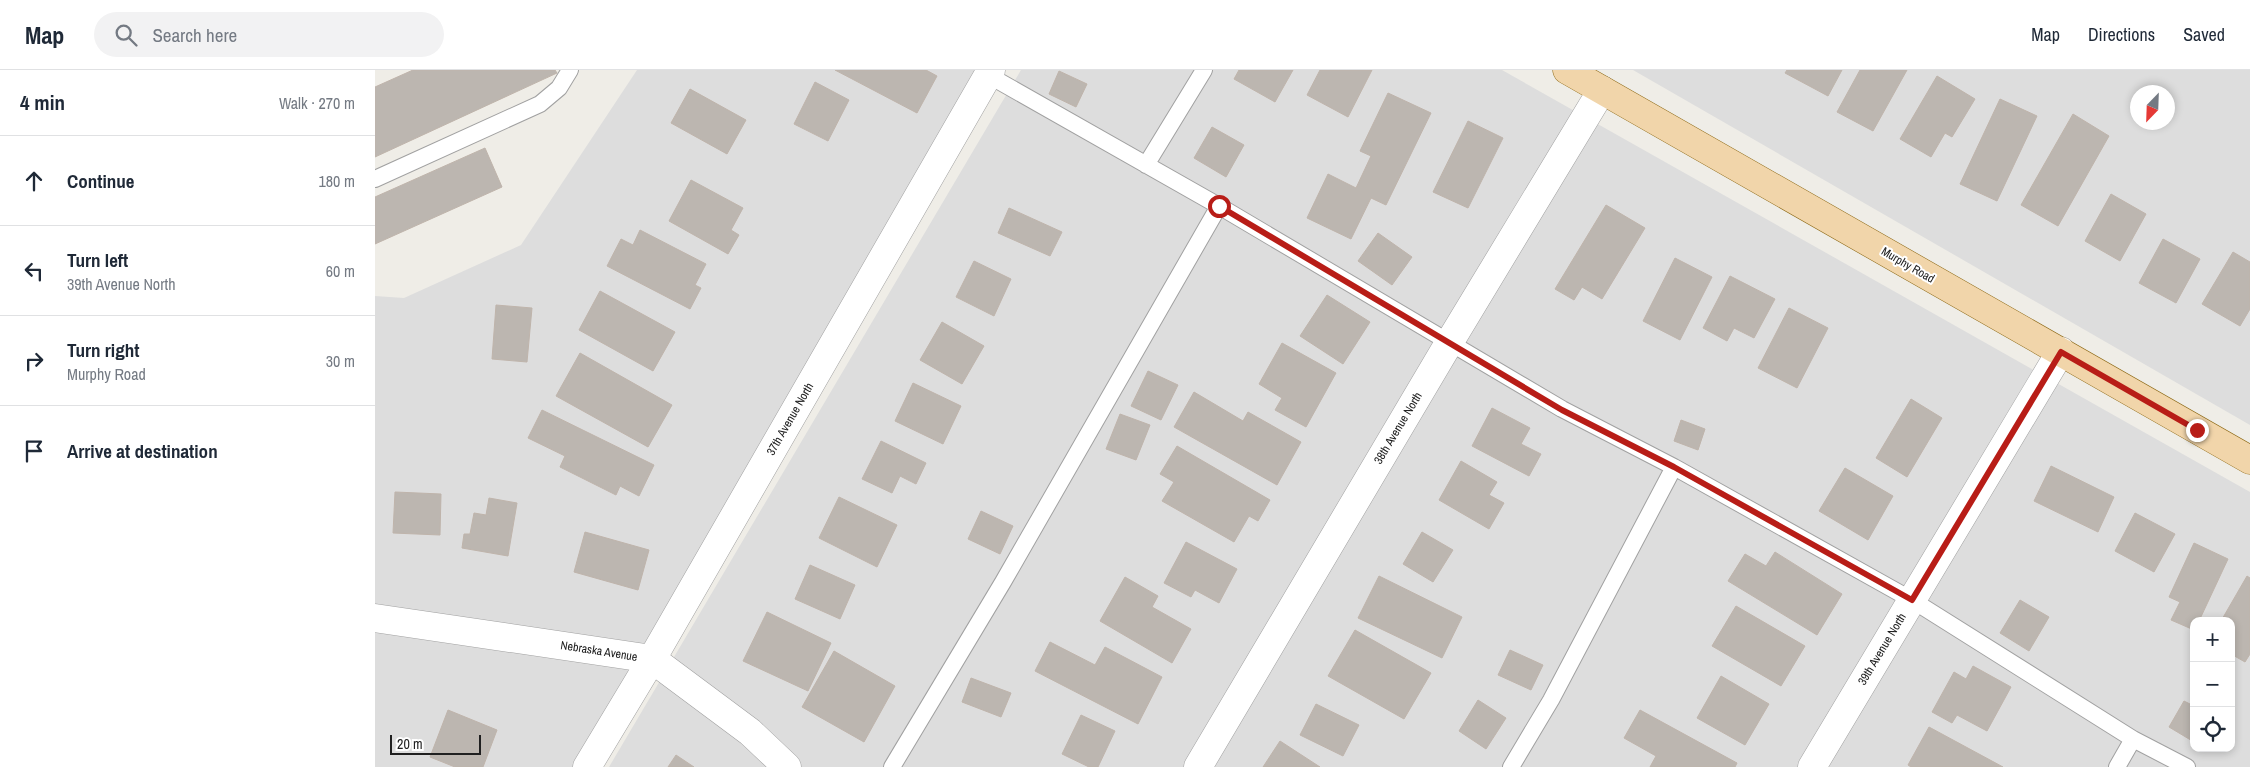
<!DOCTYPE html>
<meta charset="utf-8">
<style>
:root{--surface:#fff;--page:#f2f2f3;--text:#1f2937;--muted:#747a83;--line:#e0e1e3}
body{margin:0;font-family:"Archivo Narrow",sans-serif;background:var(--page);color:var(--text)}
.controls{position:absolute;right:15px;bottom:15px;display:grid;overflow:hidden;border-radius:10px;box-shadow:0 2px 8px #0003}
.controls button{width:45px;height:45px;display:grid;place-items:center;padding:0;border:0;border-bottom:1px solid var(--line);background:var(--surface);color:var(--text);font:25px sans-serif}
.compass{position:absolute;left:1755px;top:15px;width:45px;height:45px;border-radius:50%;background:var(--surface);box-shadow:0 2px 8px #0003;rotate:203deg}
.scale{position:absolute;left:15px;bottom:12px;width:91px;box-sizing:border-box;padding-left:5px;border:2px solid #202020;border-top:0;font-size:14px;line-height:18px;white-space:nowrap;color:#202020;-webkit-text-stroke:4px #fff;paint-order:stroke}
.stop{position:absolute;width:15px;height:15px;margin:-11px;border:4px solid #b81d17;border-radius:50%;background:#fff}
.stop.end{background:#b81d17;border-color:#fff;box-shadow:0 1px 5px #0008}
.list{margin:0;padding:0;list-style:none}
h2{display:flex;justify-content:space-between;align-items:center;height:65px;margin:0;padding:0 20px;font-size:21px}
h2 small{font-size:16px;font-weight:400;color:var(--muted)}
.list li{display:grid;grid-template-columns:32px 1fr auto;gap:15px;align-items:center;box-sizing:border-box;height:90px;padding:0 20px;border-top:1px solid var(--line)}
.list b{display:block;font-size:19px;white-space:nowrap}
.list p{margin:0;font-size:16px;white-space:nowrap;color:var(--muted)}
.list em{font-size:16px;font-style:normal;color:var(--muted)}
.icon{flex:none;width:28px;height:28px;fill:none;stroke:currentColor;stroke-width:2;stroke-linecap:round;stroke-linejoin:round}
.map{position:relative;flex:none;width:1875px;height:697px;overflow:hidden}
header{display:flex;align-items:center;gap:30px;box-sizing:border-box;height:70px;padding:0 25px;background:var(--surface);border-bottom:1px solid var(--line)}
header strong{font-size:24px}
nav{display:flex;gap:28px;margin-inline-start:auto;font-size:18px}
.search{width:350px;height:45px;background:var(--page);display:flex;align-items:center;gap:12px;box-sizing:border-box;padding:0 18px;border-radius:28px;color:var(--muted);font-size:19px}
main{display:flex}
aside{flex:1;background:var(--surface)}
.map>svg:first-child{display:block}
</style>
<header>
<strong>Map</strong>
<div class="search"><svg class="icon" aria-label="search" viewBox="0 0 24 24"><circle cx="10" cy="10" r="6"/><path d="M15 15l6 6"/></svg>Search here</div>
<nav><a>Map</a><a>Directions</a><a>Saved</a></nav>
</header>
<main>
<aside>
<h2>4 min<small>Walk · 270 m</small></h2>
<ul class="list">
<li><svg class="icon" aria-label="ahead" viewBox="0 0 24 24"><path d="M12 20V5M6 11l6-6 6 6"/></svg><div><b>Continue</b></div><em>180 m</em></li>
<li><svg class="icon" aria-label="left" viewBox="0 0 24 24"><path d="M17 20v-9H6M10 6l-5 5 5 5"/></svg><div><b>Turn left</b><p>39th Avenue North</p></div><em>60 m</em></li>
<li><svg class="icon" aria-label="right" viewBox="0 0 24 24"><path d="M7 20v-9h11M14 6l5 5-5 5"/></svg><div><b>Turn right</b><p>Murphy Road</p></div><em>30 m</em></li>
<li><svg class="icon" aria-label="arrive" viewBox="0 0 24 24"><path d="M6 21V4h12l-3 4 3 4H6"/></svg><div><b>Arrive at destination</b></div></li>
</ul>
</aside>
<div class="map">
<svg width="1875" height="697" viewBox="0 0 1875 697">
<rect width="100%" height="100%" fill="#efede7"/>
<path fill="#ddd" fill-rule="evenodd" d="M262 0H616L212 697H0V226L29 228 146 175Z
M646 0H1127L1875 422V697H234ZM1819 551H1856V678H1819Z
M1258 0H1875V355ZM1762 22H1792V52H1762Z"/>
<path fill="#bcb6b0" stroke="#bfb4ab" d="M38 0H180L182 3 0 87V17Z
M460 0H551L562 6 542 43Z
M864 0H918L900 32 859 9Z
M945 0H997L973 47 932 25Z
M1412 0H1467L1453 26 1410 3Z
M1485 0H1532L1498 61 1462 42Z
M684 1 712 14 701 37 674 24Z
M1562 6 1600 29 1577 67 1570 63 1556 87 1525 69Z
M440 12 474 30 453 71 419 54Z
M315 19 371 50 352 84 296 53Z
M1013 23 1056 43 1011 135 996 128 976 169 932 148 953 104 981 118 996 86 985 81Z
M1625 29 1662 46 1622 131 1585 114Z
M1698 44 1734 66 1683 156 1646 135Z
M1093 51 1128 68 1093 138 1058 122Z
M837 57 869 75 851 107 819 88Z
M110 78 127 117 0 174V127Z
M316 110 368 138 356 160 364 165 353 184 294 151Z
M1736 124 1771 144 1745 191 1710 171Z
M1231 135 1270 158 1227 229 1207 217 1199 230 1180 219Z
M634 138 687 162 675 186 623 163Z
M265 160 331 194 320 215 326 218 315 239 232 196 246 169 258 175Z
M1003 163 1037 187 1017 215 983 191Z
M1788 169 1825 189 1801 233 1764 213Z
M1858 182 1875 192V239L1865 256 1827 234Z
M1300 188 1337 207 1305 270 1268 251Z
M599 191 636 209 619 246 581 227Z
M1355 206 1400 229 1379 268 1359 258 1352 271 1328 258Z
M225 221 300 262 278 301 204 260Z
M952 225 995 252 968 294 925 266Z
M121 235 157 238 152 292 117 289Z
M1414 238 1453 258 1422 318 1383 298Z
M567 252 609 276 587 314 545 290Z
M907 273 961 303 931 357 900 340 907 328 884 314Z
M205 283 297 335 273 377 181 326Z
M773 301 803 315 786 350 756 336Z
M538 313 586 336 568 374 520 351Z
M819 322 868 351 873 342 926 372 902 415 799 357Z
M1536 329 1567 348 1532 407 1501 388Z
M1117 338 1155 358 1146 374 1166 384 1154 406 1097 376Z
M167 340 279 395 264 426 245 416 241 425 185 397 190 386 153 368Z
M745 344 775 355 761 390 731 379Z
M1306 350 1330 359 1323 380 1299 371Z
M506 371 551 393 541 414 525 406 517 423 487 409Z
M802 376 895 430 883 451 874 446 859 472 787 431 799 412 785 404Z
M1086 391 1122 412 1114 425 1129 433 1114 459 1064 430Z
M1676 396 1739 427 1723 462 1659 431Z
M1470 398 1518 426 1493 470 1444 441Z
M20 422 66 424 65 465 18 463Z
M464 427 522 455 502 497 444 468Z
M114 428 142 433 133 486 87 478 89 464H95L99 443 111 445Z
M606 441 638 456 625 484 593 469Z
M1760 443 1800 464 1779 502 1740 481Z
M210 462 274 480 263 520 199 502Z
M1047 462 1078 480 1058 512 1028 494Z
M811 472 862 499 844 533 820 520 816 527 789 513Z
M1819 473 1853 489 1824 551H1819V560L1796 550 1805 532 1794 527Z
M1400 482 1467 524 1442 565 1353 511 1370 484 1391 496Z
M435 495 480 515 465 549 420 529Z
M1004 506 1087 547 1067 588 983 548Z
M1872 506 1875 508V584L1870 592 1856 584V551H1846Z
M750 507 783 526 777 537 816 559 797 593 725 551Z
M1645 530 1674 547 1654 581 1625 563Z
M1361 536 1430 576 1406 616 1337 576Z
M392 542 456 573 433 621 368 591Z
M980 560 1056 603 1029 649 953 606Z
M675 572 720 595 730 577 787 607 763 654 660 601Z
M1135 580 1168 595 1156 620 1123 605Z
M459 581 520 616 489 672 427 637Z
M1598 596 1636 617 1612 661 1582 645 1577 653 1557 642 1579 602 1591 609Z
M1346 606 1394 634 1370 675 1322 648Z
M596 608 636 623 626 647 587 632Z
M1103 630 1131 648 1111 679 1084 661Z
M1809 631 1819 636V672L1794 657Z
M941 634 984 655 968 686 925 665Z
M73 640 122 660 108 697H80L55 687Z
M1265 640 1362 693 1360 697H1275L1281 686 1249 668Z
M706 645 740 661 723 697H714L687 684Z
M1554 657 1628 697H1536L1533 695Z
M905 671 945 697H888Z
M301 685 319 697H293Z"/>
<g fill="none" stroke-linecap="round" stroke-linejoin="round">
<defs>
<path id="lane" d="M613 5 844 136 1187 339 1299 397 1537 530 1758 669 1812 697
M771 95 829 0
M0 109 165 34 184 18 195 0
M517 697 628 512 844 136
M1136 697 1176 630 1299 397
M1742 697 1758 669"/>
<path id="street" d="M0 548 277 589 375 662 412 697
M212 697 277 589 616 0
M823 697 1074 273 1227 20
M1437 697 1686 281"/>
<path id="primary" d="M1192 0 1875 390"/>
</defs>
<use href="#lane" stroke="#a1a1a1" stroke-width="18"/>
<use href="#street" stroke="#a1a1a1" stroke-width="29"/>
<use href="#primary" stroke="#8a6611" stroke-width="29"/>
<use href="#lane" stroke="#fff" stroke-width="16"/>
<use href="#street" stroke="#fff" stroke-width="28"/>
<use href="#primary" stroke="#f1d5aa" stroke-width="28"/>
</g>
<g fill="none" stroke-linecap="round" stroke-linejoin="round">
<path stroke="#b81d17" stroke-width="6" d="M844 136 1187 340 1299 397 1537 530 1686 282 1822 360"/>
</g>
<g text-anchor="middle" stroke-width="4" stroke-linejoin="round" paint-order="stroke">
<g font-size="12" fill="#202020" stroke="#fff">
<text transform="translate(1533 195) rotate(30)" y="4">Murphy Road</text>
<text transform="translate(415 349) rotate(-60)" y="4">37th Avenue North</text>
<text transform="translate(1023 358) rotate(-59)" y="4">38th Avenue North</text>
<text transform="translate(1507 579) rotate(-59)" y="4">39th Avenue North</text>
<text transform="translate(224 581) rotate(9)" y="4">Nebraska Avenue</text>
</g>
</g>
</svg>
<div class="controls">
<button>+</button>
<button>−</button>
<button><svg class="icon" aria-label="locate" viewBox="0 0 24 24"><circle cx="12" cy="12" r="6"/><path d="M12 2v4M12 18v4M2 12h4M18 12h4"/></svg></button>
</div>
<svg class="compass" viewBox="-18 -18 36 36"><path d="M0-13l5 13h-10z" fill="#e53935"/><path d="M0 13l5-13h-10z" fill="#747a83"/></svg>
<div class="scale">20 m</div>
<div class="stop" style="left:844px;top:136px"></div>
<div class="stop end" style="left:1822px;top:360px"></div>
</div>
</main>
